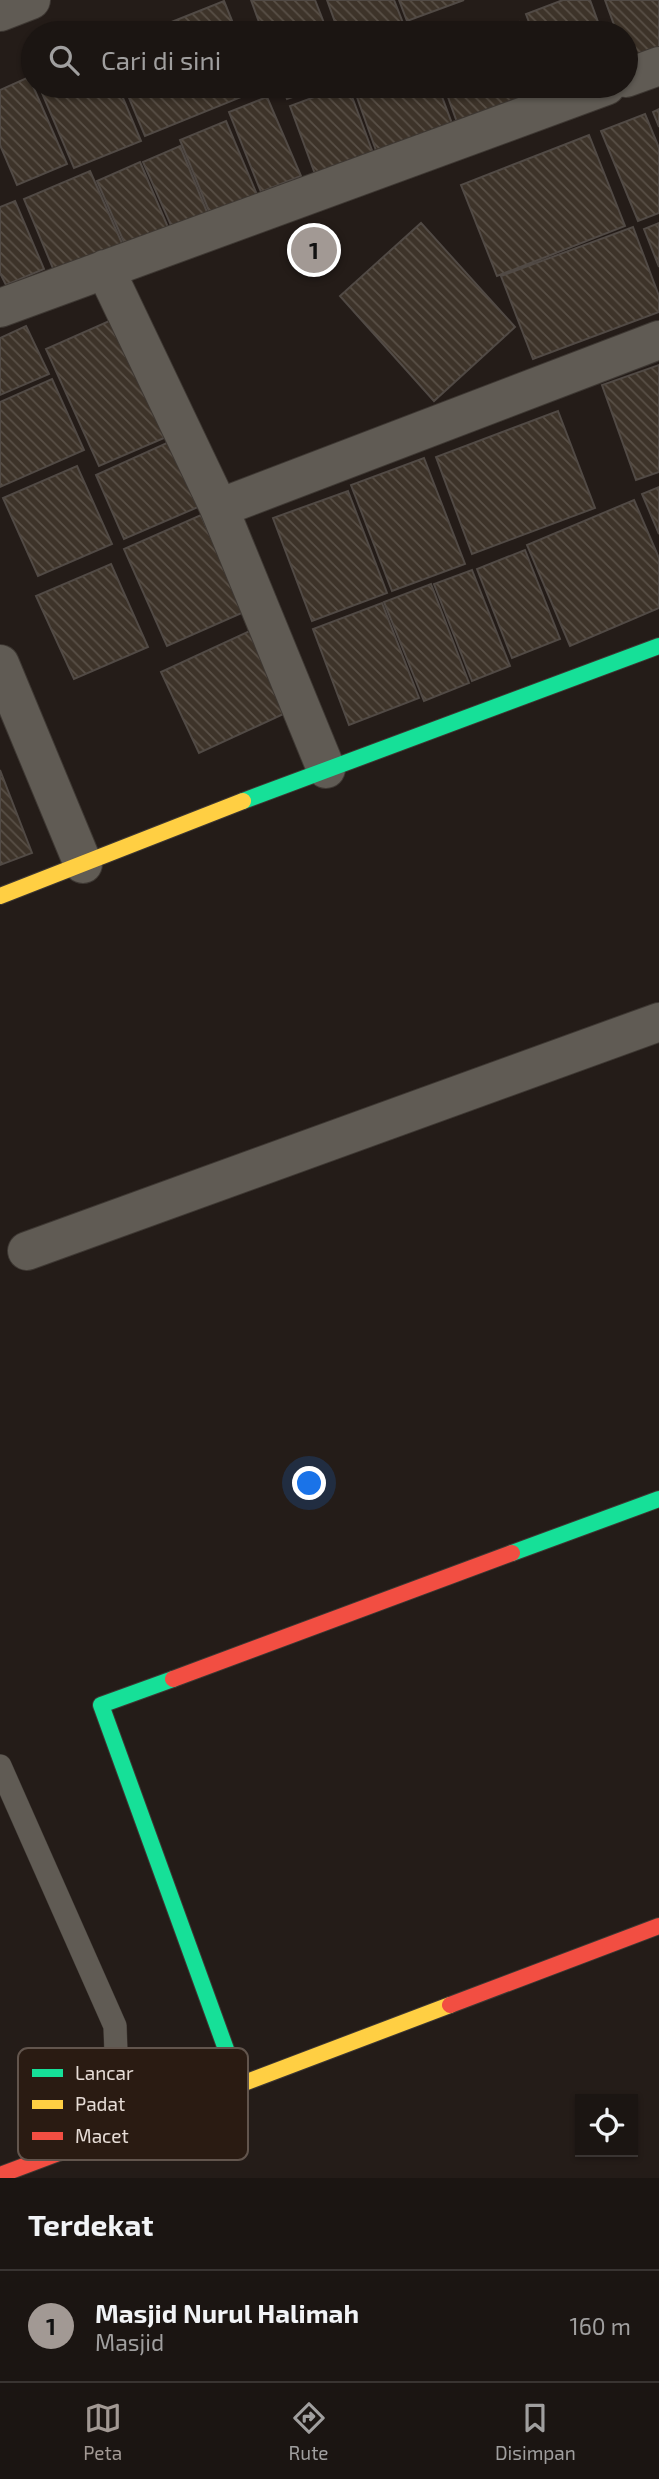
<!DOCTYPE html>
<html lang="id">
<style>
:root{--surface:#1b1512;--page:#241e1b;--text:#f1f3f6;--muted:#a09f9f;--line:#393432;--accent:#a29994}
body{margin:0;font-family:"Exo 2",sans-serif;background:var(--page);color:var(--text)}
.controls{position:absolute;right:21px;bottom:21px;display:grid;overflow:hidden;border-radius:0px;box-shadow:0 2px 5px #0004}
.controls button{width:63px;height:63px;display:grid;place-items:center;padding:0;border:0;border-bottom:2px solid var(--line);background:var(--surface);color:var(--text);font:35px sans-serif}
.you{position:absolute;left:310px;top:1484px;width:24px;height:24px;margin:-18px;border:5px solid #fff;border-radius:50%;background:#1a73e8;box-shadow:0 0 0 10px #1a73e833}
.badge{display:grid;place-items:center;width:46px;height:46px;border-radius:50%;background:var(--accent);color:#111;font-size:23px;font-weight:700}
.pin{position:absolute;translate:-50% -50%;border:4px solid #fff;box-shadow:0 2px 7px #0006}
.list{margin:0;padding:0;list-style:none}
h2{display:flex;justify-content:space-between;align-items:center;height:91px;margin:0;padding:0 28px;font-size:30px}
h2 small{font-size:23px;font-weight:400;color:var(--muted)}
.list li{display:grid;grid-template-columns:46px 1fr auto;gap:21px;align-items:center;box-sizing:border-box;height:112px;padding:0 28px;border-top:2px solid var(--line)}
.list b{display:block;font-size:26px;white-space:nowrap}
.list p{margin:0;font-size:23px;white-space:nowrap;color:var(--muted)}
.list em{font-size:23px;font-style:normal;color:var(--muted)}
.icon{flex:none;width:38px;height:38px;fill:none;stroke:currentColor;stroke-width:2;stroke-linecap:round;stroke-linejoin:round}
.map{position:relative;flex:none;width:659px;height:2178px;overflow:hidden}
.search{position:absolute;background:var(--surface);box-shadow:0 2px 5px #0004;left:21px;right:21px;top:21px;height:77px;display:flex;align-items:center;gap:18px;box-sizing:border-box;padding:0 24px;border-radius:38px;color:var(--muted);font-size:26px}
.sheet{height:203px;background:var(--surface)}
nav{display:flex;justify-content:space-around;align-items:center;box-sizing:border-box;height:98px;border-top:2px solid var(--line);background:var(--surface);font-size:19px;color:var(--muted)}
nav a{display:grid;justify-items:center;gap:4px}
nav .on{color:var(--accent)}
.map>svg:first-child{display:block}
</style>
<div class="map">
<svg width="659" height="2178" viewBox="0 0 659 2178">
<defs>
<pattern id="building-back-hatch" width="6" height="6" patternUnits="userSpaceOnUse" patternTransform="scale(1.75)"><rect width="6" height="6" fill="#3d3329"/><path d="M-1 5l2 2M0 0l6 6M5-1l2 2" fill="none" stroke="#595047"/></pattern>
</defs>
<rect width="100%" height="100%" fill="#241c18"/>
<path fill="url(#building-back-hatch)" stroke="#514a45" stroke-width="2" d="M251 0H315L326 28 334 26 337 33H263Z
M327 0H394L403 23 373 33H339Z
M399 0H464L407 21Z
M563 0H590L602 33H533L526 14Z
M605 0H659V48L626 58V33H617Z
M224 1 237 33H144Z
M519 22 523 33H489Z
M29 77 67 164 17 185 0 145V90Z
M39 86H118L141 141 74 168Z
M124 86H259L261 89 145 136Z
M282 86H324L287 99Z
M344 86H348L373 153 315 174 290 106Z
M353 86H438L454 129 378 156Z
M444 86H542L545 94 458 125Z
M267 97 301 176 261 192 229 112Z
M659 109V127L653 112Z
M645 114 659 148V213L638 221 601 131Z
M226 121 258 197 211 216 180 140Z
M589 135 625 226 497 276 461 185Z
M180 146 209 217 174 232 143 162Z
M140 162 170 232 127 249 97 181Z
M90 171 125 250 57 278 24 199Z
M15 201 44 269 6 285 0 273V207Z
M421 223 515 327 434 401 340 296Z
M659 223V267L644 229Z
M633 227 659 296V312L533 359 501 276Z
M125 314 178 432 99 466 46 349Z
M26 326 49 374 0 395V338Z
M659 365V472L636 480 602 385Z
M52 379 84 450 0 487V402Z
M558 411 595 508 472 554 436 457Z
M169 442 198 507 124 539 96 475Z
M424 458 465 564 392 591 351 485Z
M77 466 112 544 38 576 3 498Z
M659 487V534L642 494Z
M348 491 387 593 312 621 273 518Z
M634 500 659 558V608L570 646 527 545Z
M201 515 244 612 167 646 124 549Z
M525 550 560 639 512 658 477 569Z
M111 564 148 647 74 679 36 596Z
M472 570 510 666 472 681 434 584Z
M431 584 469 683 424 701 384 602Z
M382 603 419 698 349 725 313 629Z
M254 629 292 710 199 753 161 672Z
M0 770 32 853 0 865Z"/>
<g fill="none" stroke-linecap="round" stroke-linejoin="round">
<defs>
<path id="lane" d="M0 1766 115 2026 117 2080 92 2140"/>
<path id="street" d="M0 12 31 0
M626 78 659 66
M105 269 219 508 326 769
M0 308 606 86
M219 508 659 340
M0 664 83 864
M27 1251 659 1022"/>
<path id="fast" d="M243 801 659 646
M512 1553 659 1499
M173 1679 101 1705 239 2085"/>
<path id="slow" d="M0 896 243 801
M157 2116 450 2005"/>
<path id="jam" d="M173 1679 512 1553
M450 2005 659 1926
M0 2175 157 2116"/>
</defs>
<use href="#lane" stroke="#3e3833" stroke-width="24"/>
<use href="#street" stroke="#3e3833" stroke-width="40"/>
<use href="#fast" stroke="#3e3833" stroke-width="18"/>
<use href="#slow" stroke="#3e3833" stroke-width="18"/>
<use href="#jam" stroke="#3e3833" stroke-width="18"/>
<use href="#lane" stroke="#605b54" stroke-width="23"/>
<use href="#street" stroke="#605b54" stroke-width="38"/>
<use href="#fast" stroke="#16e098" stroke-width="16"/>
<use href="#slow" stroke="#ffcf43" stroke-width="16"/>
<use href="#jam" stroke="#f24e42" stroke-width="16"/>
</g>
<rect x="18" y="2048" width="230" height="112" rx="10" fill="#2a1b12" stroke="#62554d" stroke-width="2"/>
<rect x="32" y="2069" width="31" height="8" fill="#16e098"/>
<rect x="32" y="2100" width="31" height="9" fill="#ffcf43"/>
<rect x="32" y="2132" width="31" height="8" fill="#f24e42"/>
<g font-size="19" fill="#e6dcd6">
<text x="75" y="2080">Lancar</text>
<text x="75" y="2111">Padat</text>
<text x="75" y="2143">Macet</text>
</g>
</svg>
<div class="controls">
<button><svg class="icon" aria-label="locate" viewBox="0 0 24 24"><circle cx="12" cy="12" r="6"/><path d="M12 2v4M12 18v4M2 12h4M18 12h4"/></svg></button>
</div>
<div class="you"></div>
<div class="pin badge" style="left:314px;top:250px">1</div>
<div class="search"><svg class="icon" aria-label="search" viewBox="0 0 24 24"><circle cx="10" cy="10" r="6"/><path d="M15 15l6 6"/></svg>Cari di sini</div>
</div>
<section class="sheet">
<h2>Terdekat<small></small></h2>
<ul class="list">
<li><span class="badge">1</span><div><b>Masjid Nurul Halimah</b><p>Masjid</p></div><em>160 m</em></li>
</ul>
</section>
<nav>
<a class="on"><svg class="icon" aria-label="map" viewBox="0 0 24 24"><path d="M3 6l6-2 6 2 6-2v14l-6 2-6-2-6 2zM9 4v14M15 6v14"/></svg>Peta</a>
<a><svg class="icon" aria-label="directions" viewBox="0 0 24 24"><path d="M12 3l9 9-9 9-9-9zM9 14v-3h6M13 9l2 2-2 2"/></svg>Rute</a>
<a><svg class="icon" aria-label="saved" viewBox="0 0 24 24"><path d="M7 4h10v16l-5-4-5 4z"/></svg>Disimpan</a>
</nav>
